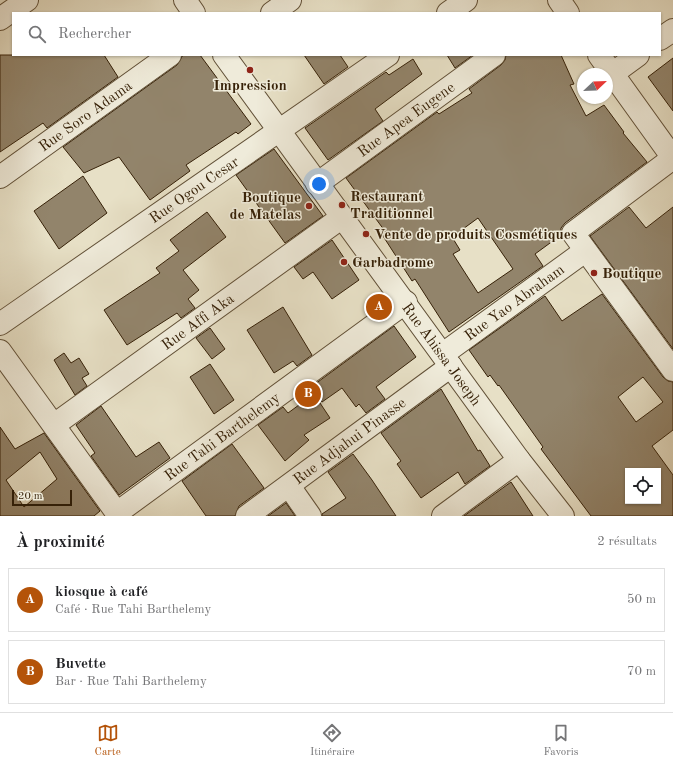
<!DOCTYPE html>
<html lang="fr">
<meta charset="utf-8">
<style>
:root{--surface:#fff;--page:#f6f6f6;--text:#202124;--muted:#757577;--line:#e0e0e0;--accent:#b45309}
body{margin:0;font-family:"Old Standard TT",serif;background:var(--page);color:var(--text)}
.controls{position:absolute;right:12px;bottom:12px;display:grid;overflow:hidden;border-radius:0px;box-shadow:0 1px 3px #0004}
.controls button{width:36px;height:36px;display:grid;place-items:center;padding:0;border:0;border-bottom:1px solid var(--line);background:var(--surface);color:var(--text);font:20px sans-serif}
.compass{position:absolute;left:577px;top:68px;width:36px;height:36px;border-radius:50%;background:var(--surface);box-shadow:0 1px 3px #0004;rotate:67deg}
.scale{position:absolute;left:12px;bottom:10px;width:60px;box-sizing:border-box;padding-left:4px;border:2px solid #362108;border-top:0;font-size:11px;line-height:14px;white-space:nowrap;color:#362108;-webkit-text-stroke:3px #efebda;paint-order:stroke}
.you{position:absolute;left:319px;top:184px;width:14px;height:14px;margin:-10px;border:3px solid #fff;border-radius:50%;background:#1a73e8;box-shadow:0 0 0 6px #1a73e833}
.badge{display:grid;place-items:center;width:26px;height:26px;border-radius:50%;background:var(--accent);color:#fff;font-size:13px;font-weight:700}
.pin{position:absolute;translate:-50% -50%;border:2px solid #fff;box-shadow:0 1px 4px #0006}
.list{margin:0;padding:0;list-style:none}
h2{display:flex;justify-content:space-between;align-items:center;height:52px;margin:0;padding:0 16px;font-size:17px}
h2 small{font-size:13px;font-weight:400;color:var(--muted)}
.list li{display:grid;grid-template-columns:26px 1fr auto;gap:12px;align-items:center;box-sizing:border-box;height:64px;margin:0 8px 8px;padding:0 8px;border:1px solid var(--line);border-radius:0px}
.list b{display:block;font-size:15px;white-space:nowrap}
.list p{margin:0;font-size:13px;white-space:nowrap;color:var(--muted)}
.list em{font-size:13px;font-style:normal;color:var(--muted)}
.icon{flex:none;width:22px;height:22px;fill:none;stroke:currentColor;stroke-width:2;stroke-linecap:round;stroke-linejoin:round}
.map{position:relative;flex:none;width:673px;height:516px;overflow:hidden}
.search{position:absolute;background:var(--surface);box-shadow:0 1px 3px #0004;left:12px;right:12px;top:12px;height:44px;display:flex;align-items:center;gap:10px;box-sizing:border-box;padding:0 14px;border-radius:0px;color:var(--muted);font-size:15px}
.sheet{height:196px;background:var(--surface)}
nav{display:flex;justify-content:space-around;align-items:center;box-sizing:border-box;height:56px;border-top:1px solid var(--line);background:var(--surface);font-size:11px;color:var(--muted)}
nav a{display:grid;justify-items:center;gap:2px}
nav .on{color:var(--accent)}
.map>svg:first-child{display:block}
</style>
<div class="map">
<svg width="673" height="516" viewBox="0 0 673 516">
<rect width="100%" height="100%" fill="#e7e0c6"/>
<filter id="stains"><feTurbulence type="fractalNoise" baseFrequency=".005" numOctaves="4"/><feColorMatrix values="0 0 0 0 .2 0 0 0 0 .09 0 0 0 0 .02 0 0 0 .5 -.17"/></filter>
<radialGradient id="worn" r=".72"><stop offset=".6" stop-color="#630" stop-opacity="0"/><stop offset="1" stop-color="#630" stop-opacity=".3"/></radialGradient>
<path fill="#92846b" stroke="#362108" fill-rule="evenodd" d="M0 55H104L118 77 47 128 43 123 0 152Z
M183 55H200L251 124 238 134 236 132 186 165 190 171 150 200 119 157 84 173 63 147 177 65Z
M304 55H340L348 67 324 84Z
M447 55H473L455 68Z
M506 55H561L574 84 570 85 586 116 604 105 624 132 623 133 647 162 565 223 561 228V235L535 254 543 266 449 332 415 279 412 281 383 236 387 234 346 178 437 112 439 114 472 93 469 89 501 65 505 60ZM478 218 513 269 478 293 453 254 460 250 452 237Z
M673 58V111L648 77Z
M413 59 422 74 375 109 383 121 328 160 305 128 386 72 389 75Z
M274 149 323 216 285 243 236 175Z
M83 176 107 213 59 249 34 211Z
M629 207 646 228 673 207V349L590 236Z
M207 212 226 237 183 270 199 290 188 299 195 308 181 318 177 313 127 345 104 310 160 273 156 268 179 251 170 240Z
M332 240 359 280 332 299 313 272 303 279 294 267Z
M602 294 663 377 668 381 673 382V430L652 446 673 475V516H591L541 449 543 447 499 385 498 386 490 375 488 377 469 350 545 296 562 321ZM643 377 663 402 636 422 618 397ZM628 471H658V501H628Z
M283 307 312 355 297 366 293 361 274 373 247 330Z
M394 326 416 357 376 387 385 399 366 413 359 404 356 407 342 388 322 402 311 387Z
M210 328 225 349 212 359 196 338Z
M64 353 71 363 79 358 89 374 82 378 87 386 75 395 54 360Z
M210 364 234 400 214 414 190 377Z
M441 389 478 451 480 450 490 466 465 484 458 472 421 498 397 464 401 461 381 433Z
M314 394 330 418 304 435 309 440 285 461 258 425 283 407 288 413Z
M101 406 136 457 159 442 170 458 119 495 91 456 95 453 76 425Z
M0 427 15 449 44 433 100 511 94 516H0ZM40 452 57 479 24 507 6 480Z
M232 444 264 488 239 506 235 516H206L182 481Z
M353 454 372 480 396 516H322V514L346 498 328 472Z
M511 482 533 516H464Z
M286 503 295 516H268Z"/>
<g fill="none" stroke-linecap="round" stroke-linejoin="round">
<defs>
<g id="minor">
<path d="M185 0 194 13"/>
<path d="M559 0 568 13"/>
<path d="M272 13 290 0"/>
<path d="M448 13 466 0"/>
<path d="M0 19 27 0"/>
<path d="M660 39 673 30"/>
<path id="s1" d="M224 55 519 460 563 516"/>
<path d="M599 55 673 158"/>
<path d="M612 74 638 55"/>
<path d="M673 158 573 233 673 370"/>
<path id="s2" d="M0 177 170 55"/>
<path id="s3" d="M317 184 494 55"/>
<path id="s4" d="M0 324 388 55"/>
<path d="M0 351 119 516"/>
<path id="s5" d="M443 354 585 251"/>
<path id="s6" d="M54 425 341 218"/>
<path d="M289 486 310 516"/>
<path id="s7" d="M117 513 406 302"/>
<path id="s8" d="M247 516 451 366"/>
<path d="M443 516 519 460"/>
</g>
</defs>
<use href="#minor" stroke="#625138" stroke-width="24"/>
<use href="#minor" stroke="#efebda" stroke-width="22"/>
</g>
<g fill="#8f2418" stroke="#efebda" stroke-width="1.5">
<circle cx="250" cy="70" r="4"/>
<circle cx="342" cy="205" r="4"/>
<circle cx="309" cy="206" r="4"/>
<circle cx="366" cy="234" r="4"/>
<circle cx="344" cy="262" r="4"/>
<circle cx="594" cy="273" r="4"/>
</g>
<g text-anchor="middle" stroke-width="3" stroke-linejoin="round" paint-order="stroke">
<g font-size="15" font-weight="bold" fill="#362108" stroke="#efebda" text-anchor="start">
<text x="250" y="90" text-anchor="middle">Impression</text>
<text x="350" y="201">Restaurant<tspan x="350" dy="17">Traditionnel</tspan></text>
<text x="301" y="202" text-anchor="end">Boutique<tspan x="301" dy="17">de Matelas</tspan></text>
<text x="374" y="239">Vente de produits Cosmétiques</text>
<text x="352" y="267">Garbadrome</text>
<text x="602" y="278">Boutique</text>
</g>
<g font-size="15" fill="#362108" stroke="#efebda">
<text dy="5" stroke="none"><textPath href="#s2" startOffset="105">Rue Soro Adama</textPath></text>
<text dy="5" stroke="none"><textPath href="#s3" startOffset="110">Rue Apea Eugene</textPath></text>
<text dy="5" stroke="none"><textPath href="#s4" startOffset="236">Rue Ogou Cesar</textPath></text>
<text dy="5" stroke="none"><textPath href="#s5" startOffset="88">Rue Yao Abraham</textPath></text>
<text dy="5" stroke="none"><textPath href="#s6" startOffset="177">Rue Affi Aka</textPath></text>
<text dy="5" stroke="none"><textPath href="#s1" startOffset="370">Rue Ahissa Joseph</textPath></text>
<text dy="5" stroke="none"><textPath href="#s7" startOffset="130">Rue Tahi Barthelemy</textPath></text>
<text dy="5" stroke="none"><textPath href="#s8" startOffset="127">Rue Adjahui Pinasse</textPath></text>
</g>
</g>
<rect width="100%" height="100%" filter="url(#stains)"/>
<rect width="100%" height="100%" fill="url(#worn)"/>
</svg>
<div class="controls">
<button><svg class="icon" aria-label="locate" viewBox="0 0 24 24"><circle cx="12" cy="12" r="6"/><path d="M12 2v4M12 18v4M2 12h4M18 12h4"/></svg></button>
</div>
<svg class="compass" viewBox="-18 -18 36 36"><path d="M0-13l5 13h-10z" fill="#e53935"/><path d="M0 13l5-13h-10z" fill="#757577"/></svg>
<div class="scale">20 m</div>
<div class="you"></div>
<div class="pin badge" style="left:379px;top:307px">A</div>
<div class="pin badge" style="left:308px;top:394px">B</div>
<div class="search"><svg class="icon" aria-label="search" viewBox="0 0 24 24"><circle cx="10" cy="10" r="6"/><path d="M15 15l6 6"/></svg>Rechercher</div>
</div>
<section class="sheet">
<h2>À proximité<small>2 résultats</small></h2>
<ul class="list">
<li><span class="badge">A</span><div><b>kiosque à café</b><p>Café · Rue Tahi Barthelemy</p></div><em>50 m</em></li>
<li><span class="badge">B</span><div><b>Buvette</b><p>Bar · Rue Tahi Barthelemy</p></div><em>70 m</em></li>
</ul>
</section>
<nav>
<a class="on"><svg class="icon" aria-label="map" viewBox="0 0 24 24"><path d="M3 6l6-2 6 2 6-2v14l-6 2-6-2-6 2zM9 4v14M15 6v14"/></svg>Carte</a>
<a><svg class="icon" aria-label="directions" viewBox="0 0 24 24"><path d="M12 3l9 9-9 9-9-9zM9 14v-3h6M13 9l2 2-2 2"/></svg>Itinéraire</a>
<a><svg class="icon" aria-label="saved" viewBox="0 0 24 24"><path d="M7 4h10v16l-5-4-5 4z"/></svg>Favoris</a>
</nav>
